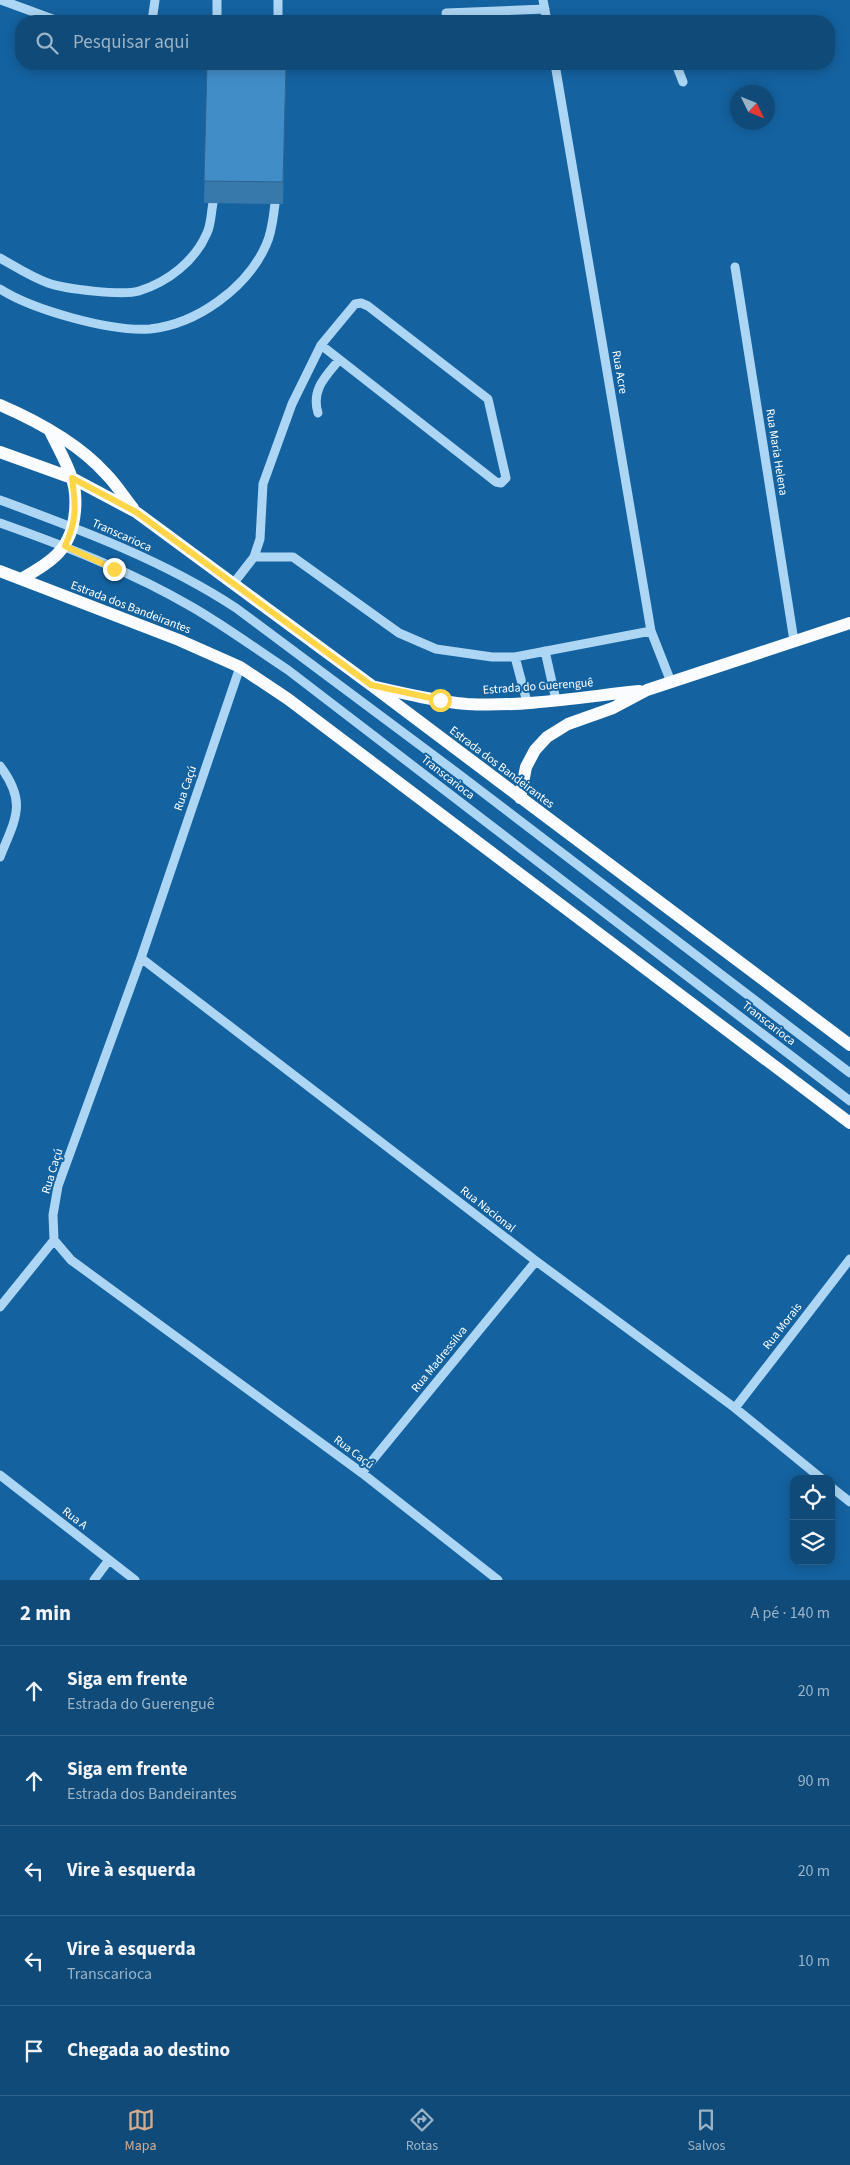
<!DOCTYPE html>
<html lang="pt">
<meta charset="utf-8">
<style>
:root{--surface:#0f4a78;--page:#1d5480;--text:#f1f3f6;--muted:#9bb3c6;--line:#2f628a;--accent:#d6ab8b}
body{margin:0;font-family:"Source Sans 3",sans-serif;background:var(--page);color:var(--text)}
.controls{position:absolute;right:15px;bottom:15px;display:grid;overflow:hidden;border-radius:10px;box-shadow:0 2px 12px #0003}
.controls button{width:45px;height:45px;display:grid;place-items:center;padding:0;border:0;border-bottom:1px solid var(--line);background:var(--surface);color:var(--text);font:25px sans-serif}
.compass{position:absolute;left:730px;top:85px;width:45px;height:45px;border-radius:50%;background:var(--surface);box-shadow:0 2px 12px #0003;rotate:133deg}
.stop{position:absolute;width:15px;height:15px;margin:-11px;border:4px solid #ffd54a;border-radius:50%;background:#fff}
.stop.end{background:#ffd54a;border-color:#fff;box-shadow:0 1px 5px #0008}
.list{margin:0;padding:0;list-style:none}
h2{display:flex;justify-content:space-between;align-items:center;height:65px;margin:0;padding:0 20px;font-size:21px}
h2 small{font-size:16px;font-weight:400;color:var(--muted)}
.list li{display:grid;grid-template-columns:32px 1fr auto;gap:15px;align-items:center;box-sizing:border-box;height:90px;padding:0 20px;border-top:1px solid var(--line)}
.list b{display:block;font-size:19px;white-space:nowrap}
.list p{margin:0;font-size:16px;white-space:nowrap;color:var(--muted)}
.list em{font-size:16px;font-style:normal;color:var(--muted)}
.icon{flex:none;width:28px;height:28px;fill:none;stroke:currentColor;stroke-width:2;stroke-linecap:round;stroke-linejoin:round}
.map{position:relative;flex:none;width:850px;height:1580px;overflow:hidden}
.search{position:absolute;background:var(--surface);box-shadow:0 2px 12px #0003;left:15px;right:15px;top:15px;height:55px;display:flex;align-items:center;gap:12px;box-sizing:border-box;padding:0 18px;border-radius:20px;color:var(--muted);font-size:19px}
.sheet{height:515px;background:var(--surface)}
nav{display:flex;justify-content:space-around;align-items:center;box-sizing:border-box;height:70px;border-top:1px solid var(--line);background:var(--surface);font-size:14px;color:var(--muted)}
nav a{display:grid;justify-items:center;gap:2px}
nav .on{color:var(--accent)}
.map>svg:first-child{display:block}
</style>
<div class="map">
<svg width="850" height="1580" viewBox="0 0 850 1580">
<rect width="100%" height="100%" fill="#1462a0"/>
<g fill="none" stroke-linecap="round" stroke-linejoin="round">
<path stroke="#add6f4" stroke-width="9" d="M1 0 58 21
M217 0V21
M543 0 547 21
M446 13 545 9
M152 21 155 0
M278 21V0
M555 64 651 631 671 682
M676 64 683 82
M0 258C16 267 31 277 48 283 65 289 122 296 139 291 168 282 195 261 207 233 211 225 211 213 213 203
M735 267 794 641
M0 289C33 310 111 332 150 329 197 324 247 288 266 245 272 233 273 218 275 204
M318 413C311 390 325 377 339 360
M0 500C81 530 163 560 236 608L464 778 850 1073
M0 523C65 546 132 572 192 607 225 626 256 649 288 670L850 1101
M254 557H293L399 633 436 649 492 657H515L651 631
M233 584 254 557 260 539 263 484 292 404 321 345 355 304 361 303 368 306 488 399 506 478 501 483 496 482 321 345
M545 651 556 700
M515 657 527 702
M240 667 141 958 58 1186 53 1215 54 1240 71 1260 362 1473 498 1580
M0 766C28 803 15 819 0 857
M141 958 536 1261 735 1408 822 1479
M0 1307 54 1240
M735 1408 850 1259
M362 1473 536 1261
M0 1475 135 1580
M831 1487 850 1502
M94 1580 109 1560"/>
<path stroke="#fafcff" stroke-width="12" d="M0 405C37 421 79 444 106 474 116 484 124 497 133 508
M0 452 72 478 136 512 371 685 850 1045
M0 571 179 640 240 667 288 699 850 1123
M21 579C52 562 72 549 75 511 76 500 75 486 71 476 66 461 57 446 50 431
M376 687C406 694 436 701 467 704 524 707 582 697 639 691
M520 798 526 767 535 750 547 737 568 724 613 708 647 690 850 623"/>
</g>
<path fill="#3879ac" d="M207 64H286L283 204 204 203Z"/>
<path fill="#418dc8" stroke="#2e638c" d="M207 64H286L283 182 204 181Z"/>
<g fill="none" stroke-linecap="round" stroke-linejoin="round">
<path stroke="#ffd54a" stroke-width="6" d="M114 569 65 546C77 520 76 506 72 478L136 512 371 685 440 700"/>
</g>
<g text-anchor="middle" stroke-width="4" stroke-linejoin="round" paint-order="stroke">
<g font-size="12" fill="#fff" stroke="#1462a0">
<text transform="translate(620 372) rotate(80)" y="4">Rua Acre</text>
<text transform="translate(777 452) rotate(81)" y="4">Rua Maria Helena</text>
<text transform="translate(122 535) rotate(24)" y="4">Transcarioca</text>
<text transform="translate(131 607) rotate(21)" y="4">Estrada dos Bandeirantes</text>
<text transform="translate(538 686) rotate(-4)" y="4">Estrada do Guerenguê</text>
<text transform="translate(502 767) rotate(37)" y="4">Estrada dos Bandeirantes</text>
<text transform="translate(448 777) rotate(38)" y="4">Transcarioca</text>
<text transform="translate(185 788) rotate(-71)" y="4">Rua Caçú</text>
<text transform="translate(769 1023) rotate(38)" y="4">Transcarioca</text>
<text transform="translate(52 1171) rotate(-73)" y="4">Rua Caçú</text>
<text transform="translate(488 1209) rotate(38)" y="4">Rua Nacional</text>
<text transform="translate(782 1326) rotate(-52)" y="4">Rua Morais</text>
<text transform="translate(439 1359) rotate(-51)" y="4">Rua Madressilva</text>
<text transform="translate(354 1452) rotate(37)" y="4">Rua Caçú</text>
<text transform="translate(75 1518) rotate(38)" y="4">Rua A</text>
</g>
</g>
</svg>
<div class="controls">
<button><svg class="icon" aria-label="locate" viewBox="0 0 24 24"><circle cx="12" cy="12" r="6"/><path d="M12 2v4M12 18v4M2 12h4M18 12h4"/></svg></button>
<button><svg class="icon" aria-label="layers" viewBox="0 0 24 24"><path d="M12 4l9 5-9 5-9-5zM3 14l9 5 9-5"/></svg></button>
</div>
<svg class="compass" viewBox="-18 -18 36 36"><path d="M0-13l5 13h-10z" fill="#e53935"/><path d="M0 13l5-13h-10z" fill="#9bb3c6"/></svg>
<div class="stop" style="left:440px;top:700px"></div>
<div class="stop end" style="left:114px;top:569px"></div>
<div class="search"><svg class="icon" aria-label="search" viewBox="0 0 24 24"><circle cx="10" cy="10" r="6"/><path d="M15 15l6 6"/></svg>Pesquisar aqui</div>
</div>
<section class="sheet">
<h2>2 min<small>A pé · 140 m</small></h2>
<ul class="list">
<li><svg class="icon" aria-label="ahead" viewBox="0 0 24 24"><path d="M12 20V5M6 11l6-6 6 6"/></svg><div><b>Siga em frente</b><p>Estrada do Guerenguê</p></div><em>20 m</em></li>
<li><svg class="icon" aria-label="ahead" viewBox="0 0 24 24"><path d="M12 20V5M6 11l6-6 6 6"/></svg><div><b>Siga em frente</b><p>Estrada dos Bandeirantes</p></div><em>90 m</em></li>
<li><svg class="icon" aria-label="left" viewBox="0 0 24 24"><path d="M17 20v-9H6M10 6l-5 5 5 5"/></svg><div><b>Vire à esquerda</b></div><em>20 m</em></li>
<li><svg class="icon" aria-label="left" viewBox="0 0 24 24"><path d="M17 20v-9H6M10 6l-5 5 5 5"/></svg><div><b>Vire à esquerda</b><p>Transcarioca</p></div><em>10 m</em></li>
<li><svg class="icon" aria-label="arrive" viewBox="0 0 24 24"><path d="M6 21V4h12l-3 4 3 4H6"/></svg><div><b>Chegada ao destino</b></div></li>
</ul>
</section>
<nav>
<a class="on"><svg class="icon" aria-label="map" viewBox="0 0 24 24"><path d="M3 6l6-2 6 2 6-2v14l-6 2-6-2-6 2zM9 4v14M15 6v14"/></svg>Mapa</a>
<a><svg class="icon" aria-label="directions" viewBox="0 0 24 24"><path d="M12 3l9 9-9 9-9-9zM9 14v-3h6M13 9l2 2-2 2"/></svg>Rotas</a>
<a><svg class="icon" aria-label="saved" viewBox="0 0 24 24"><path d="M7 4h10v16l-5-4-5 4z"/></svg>Salvos</a>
</nav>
